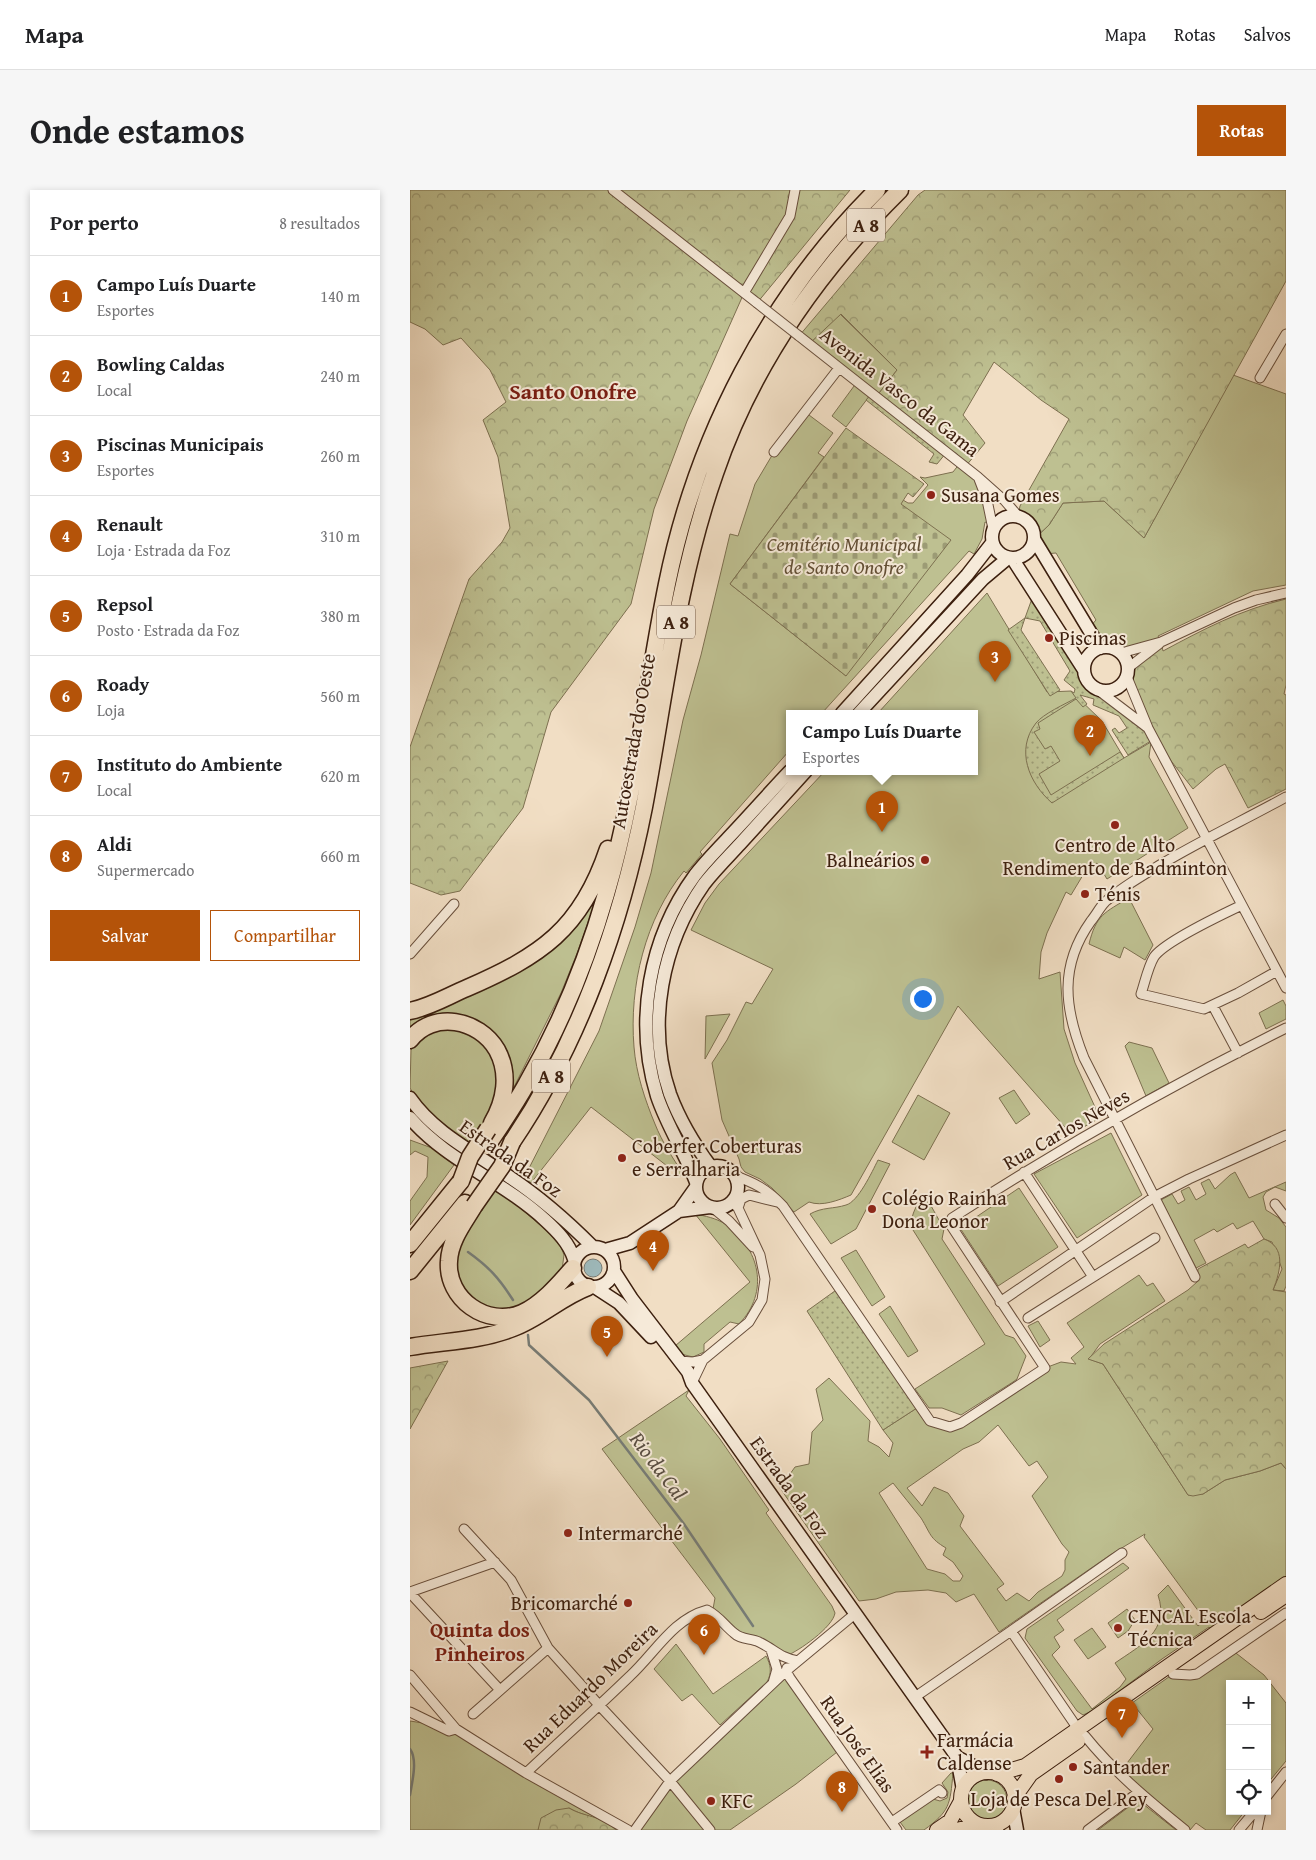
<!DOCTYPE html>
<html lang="pt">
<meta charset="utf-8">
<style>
:root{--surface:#fff;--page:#f6f6f6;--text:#202124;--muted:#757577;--line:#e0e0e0;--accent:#b45309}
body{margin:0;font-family:"Gentium Book Plus",serif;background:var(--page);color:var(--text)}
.controls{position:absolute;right:15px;bottom:15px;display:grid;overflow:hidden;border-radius:0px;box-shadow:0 2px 8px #0003}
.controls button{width:45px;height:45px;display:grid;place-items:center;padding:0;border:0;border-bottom:1px solid var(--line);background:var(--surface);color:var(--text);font:25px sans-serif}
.you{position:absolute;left:512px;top:808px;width:18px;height:18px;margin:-12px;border:4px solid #fff;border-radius:50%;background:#1a73e8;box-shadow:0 0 0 8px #1a73e833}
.badge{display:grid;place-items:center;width:32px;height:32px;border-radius:50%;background:var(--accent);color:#fff;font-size:16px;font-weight:700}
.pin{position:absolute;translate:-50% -41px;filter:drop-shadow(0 1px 2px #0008)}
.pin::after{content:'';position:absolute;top:26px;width:18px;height:15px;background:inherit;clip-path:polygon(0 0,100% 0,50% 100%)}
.popup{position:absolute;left:376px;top:520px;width:192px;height:65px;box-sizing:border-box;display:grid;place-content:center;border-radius:0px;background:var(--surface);filter:drop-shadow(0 1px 4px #0005);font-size:16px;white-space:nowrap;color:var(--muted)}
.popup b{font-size:19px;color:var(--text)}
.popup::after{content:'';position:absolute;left:50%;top:100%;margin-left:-10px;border:10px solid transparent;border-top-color:var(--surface)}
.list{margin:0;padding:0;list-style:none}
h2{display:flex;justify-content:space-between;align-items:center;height:65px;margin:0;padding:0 20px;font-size:21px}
h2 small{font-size:16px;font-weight:400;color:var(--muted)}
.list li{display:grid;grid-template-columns:32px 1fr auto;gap:15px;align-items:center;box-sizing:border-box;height:80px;padding:0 20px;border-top:1px solid var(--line)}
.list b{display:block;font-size:19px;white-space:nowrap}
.list p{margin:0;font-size:16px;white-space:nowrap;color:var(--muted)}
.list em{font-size:16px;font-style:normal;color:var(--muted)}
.actions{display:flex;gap:10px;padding:15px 20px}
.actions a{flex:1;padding:11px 0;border:1px solid var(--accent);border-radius:0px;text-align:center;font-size:18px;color:var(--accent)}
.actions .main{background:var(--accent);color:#fff}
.icon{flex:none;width:28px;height:28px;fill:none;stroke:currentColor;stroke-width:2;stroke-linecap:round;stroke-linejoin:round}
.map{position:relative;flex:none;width:876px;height:1640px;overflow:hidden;border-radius:0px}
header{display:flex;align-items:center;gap:30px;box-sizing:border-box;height:70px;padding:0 25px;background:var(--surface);border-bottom:1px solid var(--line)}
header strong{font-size:24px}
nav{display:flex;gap:28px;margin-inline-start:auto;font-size:18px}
.intro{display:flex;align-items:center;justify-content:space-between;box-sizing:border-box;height:120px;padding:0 30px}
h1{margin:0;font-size:35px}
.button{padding:12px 22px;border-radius:0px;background:var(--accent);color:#fff;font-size:18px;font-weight:700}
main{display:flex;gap:30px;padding:0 30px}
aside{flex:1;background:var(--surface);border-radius:0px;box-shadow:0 2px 8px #0003}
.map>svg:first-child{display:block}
</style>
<header>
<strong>Mapa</strong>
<nav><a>Mapa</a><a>Rotas</a><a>Salvos</a></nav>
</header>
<div class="intro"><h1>Onde estamos</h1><a class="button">Rotas</a></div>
<main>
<aside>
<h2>Por perto<small>8 resultados</small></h2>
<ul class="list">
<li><span class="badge">1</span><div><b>Campo Luís Duarte</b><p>Esportes</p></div><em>140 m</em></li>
<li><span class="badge">2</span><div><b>Bowling Caldas</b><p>Local</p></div><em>240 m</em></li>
<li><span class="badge">3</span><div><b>Piscinas Municipais</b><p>Esportes</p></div><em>260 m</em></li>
<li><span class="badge">4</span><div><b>Renault</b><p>Loja · Estrada da Foz</p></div><em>310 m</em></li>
<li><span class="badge">5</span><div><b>Repsol</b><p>Posto · Estrada da Foz</p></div><em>380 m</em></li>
<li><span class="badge">6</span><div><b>Roady</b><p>Loja</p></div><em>560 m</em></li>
<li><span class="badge">7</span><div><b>Instituto do Ambiente</b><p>Local</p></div><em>620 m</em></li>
<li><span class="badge">8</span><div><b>Aldi</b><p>Supermercado</p></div><em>660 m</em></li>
</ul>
<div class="actions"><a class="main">Salvar</a><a>Compartilhar</a></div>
</aside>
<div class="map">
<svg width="876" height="1640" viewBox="0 0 876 1640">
<defs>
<pattern id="forest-crowns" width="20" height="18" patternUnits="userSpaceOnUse" patternTransform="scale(1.25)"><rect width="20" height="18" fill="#bec091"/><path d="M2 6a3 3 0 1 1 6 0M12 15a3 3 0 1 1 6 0" fill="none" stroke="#9c9b75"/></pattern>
<pattern id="cemetery-stones" width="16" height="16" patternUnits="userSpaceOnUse" patternTransform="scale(1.25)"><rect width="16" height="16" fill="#bec091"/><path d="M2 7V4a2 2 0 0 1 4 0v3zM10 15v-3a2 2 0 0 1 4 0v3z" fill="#9c9b75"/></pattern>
<pattern id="garden-dots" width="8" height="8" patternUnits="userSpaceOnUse" patternTransform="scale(1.25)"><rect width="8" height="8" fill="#bec091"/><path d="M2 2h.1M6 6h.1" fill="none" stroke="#9c9b75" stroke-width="1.8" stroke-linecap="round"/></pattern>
</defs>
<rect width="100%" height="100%" fill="#f1dec4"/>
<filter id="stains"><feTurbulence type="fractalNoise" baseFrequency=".004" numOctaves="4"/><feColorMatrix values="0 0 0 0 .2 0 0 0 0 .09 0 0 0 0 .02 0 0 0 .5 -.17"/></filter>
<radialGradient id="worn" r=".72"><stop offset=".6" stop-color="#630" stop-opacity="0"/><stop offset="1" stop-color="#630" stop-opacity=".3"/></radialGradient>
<path fill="#bec091" stroke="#7d7050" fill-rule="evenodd" d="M430 124 487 180 466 207 461 204 436 237 422 226 447 192 399 154Z
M823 185 876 204V395L843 401 748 446 751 452 708 461 697 457 690 458 679 438 686 430 646 363 634 364 624 349 639 335 653 313 694 311 734 348Z
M395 222 423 243 408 263 414 267 320 394 436 486 490 314 493 310 498 313H503L518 295 510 287 515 288 543 282 550 273 568 287 582 335 575 332 572 349 564 364 559 361 412 523H380L379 561 290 662 292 664 276 683 274 681C235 729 219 796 224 857 226 883 235 910 245 934 252 952 263 968 273 984L270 986 181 917 121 993 114 988 189 841 225 737 241 683 273 530 291 465 320 344 328 346 345 294 364 262Z
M577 403 637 502 661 501 692 531 714 568 741 552 739 567 778 638 697 689 687 673 676 680 661 705 656 702 637 743 631 762 629 789 650 782 654 839 665 873 690 928 661 944 548 816 441 1005C429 1010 412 1017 399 1012L384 1022 362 998 350 989 335 982 331 977 329 969 312 930 302 873 317 850 336 812 342 814 363 779 281 740 295 713 309 694 415 581H564V523H468Z
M190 698 168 761 151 803 99 907 84 845 13 830 0 838V827L73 797Z
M719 708 743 755 735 770 714 757 710 768 679 754C686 725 695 722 719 708Z
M873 810 876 816V829L856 839 849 823Z
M320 824 295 869 296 826Z
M25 839C31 839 38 838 44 839 59 842 71 850 79 862 98 893 79 929 60 955L36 939 19 923 4 905 0 898 1 860 5 853Z
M719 852 742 858 759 893 736 906 715 856Z
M604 900 620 924 606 934 589 908Z
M508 905 540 923 514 970 482 952Z
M701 943 732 1005 667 1048 624 984Z
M0 950 22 958 44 975 0 1035V1011L17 987 18 967 5 961 0 965Z
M468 970 480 974 446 1039 421 1054 400 1024C412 1017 424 1019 436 1015 448 1012 462 982 468 970Z
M825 982 839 1008 876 992V1001L865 997 856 1002 853 1007 856 1020 869 1028 876 1037V1096L874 1101 863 1100 872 1079 862 1052 854 1049 843 1031 827 1039 823 1033 807 1042 804 1039 784 1050 796 1073 786 1078 751 1010 762 1004 768 1014 775 1010 771 1001 779 997 786 1010 796 1004 791 993 799 989 805 999 820 985Z
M86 997 137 1041 151 1057 154 1065 152 1080 126 1108 103 1119 83 1120 56 1105 44 1077 48 1056Z
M609 998 648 1057 588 1096 550 1038Z
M516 1011 520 1014 534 1039 532 1049 595 1145 604 1148 616 1166 607 1189 603 1192 551 1225 532 1218H519L505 1199 575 1154 503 1040C500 1029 503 1023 508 1013Z
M285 1024C295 1026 306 1028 315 1034 350 1058 360 1102 329 1134L320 1132 294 1154V1162L283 1167 271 1164 265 1156 340 1092Z
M446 1060 475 1107 462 1116 431 1068Z
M729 1085 737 1096 743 1093 755 1111 690 1154 679 1169 693 1174 778 1305 793 1304 815 1290 850 1281 871 1273 876 1279V1394L804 1443 799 1437 752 1469 684 1520 673 1525 667 1521 615 1448 617 1439 713 1373 719 1378 647 1430 654 1440 644 1447 650 1457 642 1465 682 1519 710 1497 716 1489 705 1473C731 1455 760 1441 748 1405L758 1395 788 1436 795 1430 734 1347 735 1344 700 1365 589 1442 564 1404 546 1412 536 1403 518 1400 486 1402 466 1409 449 1411 370 1298 385 1277 399 1274 402 1242 413 1230 406 1199 419 1188 460 1231 458 1251 469 1257 479 1267 483 1253 473 1240 510 1216 520 1231 540 1237 635 1178 651 1172 666 1174 661 1168 674 1157 657 1133ZM588 1235 619 1276 627 1271 638 1287 622 1306 652 1354 659 1362 655 1370V1380L652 1386 628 1402 619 1411 607 1403 596 1411 587 1399 594 1394 550 1336 554 1326 538 1303 524 1297 512 1316 497 1298 553 1259 569 1252ZM483 1293C492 1305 502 1316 511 1328 521 1344 519 1348 536 1358L533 1365 543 1372 553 1386 550 1391H543L535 1384 517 1379 469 1303Z
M480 1116 508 1161 498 1167 469 1124Z
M628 1131 640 1150 630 1157 618 1136Z
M279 1200 276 1206 310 1249 359 1320 356 1323 422 1416 425 1423C423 1437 389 1461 376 1466L326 1440 316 1429 303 1419 305 1408 192 1259Z
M717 1419 725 1430 718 1441 708 1448 698 1433Z
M682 1438 696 1457 678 1469 664 1450Z
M266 1454 303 1504 356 1466C361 1475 362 1483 357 1492L310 1535 282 1504 272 1511 244 1479Z
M822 1460 854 1485 876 1513V1571L857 1594V1494H820V1621H835L820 1640H796L786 1633 780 1640H775L711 1581 743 1539 722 1513 763 1484 780 1485Z
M380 1488 431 1559 386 1594 320 1640H226L260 1591 373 1489Z
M0 1531 19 1534 46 1541 215 1640H206C192 1627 174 1627 159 1618L128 1640H0Z
M541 1583H543C540 1615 540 1621 514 1640H496L490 1632 523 1609 530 1611 537 1608 538 1602 532 1593Z
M557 1610a20 20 0 1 1 40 0a20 20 0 1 1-40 0Z
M728 1610 766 1640H688Z"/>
<path fill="url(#forest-crowns)" stroke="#7d7050" d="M0 0H440L347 113 334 103 277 231 244 319 221 414 141 522 113 618 50 701 31 705 0 693V557L59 389 92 352 100 338 88 267 73 230 96 212 80 180 51 148 33 155 15 139 0 132Z
M515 0H876V91L734 348 694 311 653 313 639 335 624 349 620 335 608 326 610 316 659 229 631 210 584 172 553 225 575 253 555 277 466 207 487 180 431 124 399 154 389 146 508 5Z
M876 409V495L874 504 876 505V599L838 618 815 574 806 579 783 599 744 549 717 487 718 478 751 452 753 461C794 439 830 420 876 409Z
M854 1049C876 1057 871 1080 863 1100L876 1102V1279L871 1273 850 1281 815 1290 793 1304 783 1306 778 1305 693 1174 678 1169 694 1154 778 1100 787 1092 788 1079 835 1054 838 1058Z
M38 1171 0 1239V1178Z
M159 1618C176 1628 189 1624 206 1640H128L131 1628 146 1620Z"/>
<path fill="url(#cemetery-stones)" stroke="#7d7050" d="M436 238 514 294 503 307 498 303 491 314 541 350 436 486 320 394Z"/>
<path fill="url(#garden-dots)" stroke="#7d7050" d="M462 203 536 263 527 274 519 272 524 264 456 210Z
M624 403 674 480 678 492 683 497 738 538 744 549 718 565 702 540 705 538 709 543 717 538 709 526 683 515 684 509 670 505 677 514 673 517 666 509 628 533 630 539 624 542 635 559 641 556 650 571 629 584 641 605 710 562 714 568 642 613C619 593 605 560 626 533 633 524 655 514 666 508L661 501 664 503 665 499 654 490 660 481 630 431 615 428 611 440 650 500 640 506 598 440 615 428Z
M429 1098 510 1216 473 1240 397 1121Z"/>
<path fill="#9ebabc" stroke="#777c76" d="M174 1078a9 9 0 1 1 18 0a9 9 0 1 1-18 0Z"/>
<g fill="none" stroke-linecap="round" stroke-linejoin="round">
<path stroke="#777c76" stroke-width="2.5" d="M58 1062C79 1077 89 1088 103 1110
M118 1145 119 1155 179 1210 274 1334 343 1436
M0 1559C8 1570 2 1592 0 1605"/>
<defs>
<path id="street" d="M203 0 347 113
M334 103 380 26 385 0
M389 146 568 287 595 311 608 326
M850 188 876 144
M364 262 429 178
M569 289 577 310 583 339
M711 463 751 452 824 418 846 410 876 403
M718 478 749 454
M717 487 738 538 876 798
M688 500 738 538
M832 715C813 724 754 752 744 767 738 777 735 792 731 804L794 819 828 803 867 781
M0 764 44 714
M803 816 828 863
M614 982 683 1087
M323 985C345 993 357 999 373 1016L520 1231 540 1237 551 1233 635 1178 540 1034 542 1028C649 959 761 895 876 838
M865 1014 876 1028
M303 1018 319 1031 343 1057
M328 1018 331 1009 339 1005 367 1012
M785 1087 674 868C654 818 649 776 681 731 686 725 690 717 695 712 713 696 735 684 755 672 794 649 836 629 876 607
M590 1112 744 1007 779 989 876 945
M618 1128 745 1048
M269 1171 283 1172 293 1170
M282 1193 293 1170 339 1132 352 1110 355 1089 350 1065 328 1018 322 1011
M54 1339 101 1390 138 1458 189 1515 260 1591 300 1640
M0 1402 85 1372
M0 1403 90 1500
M361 1460 367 1479 363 1493
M377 1478 376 1481 380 1488 487 1640
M763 1484 780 1485 787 1484 876 1423
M0 1485 46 1539 116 1583 218 1640
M505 1507 601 1441
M0 1522 39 1541 46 1539
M63 1524 138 1458
M668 1539 601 1441 712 1363
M675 1546C704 1582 739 1611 775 1640
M116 1583C151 1550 186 1519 220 1486 245 1463 263 1429 297 1420 310 1427 314 1435 324 1443 331 1450 341 1448 349 1452 364 1459 370 1468 388 1471
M857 1606 876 1582
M482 1632 529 1600 532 1603
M225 1640 260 1591 376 1481 446 1423
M678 1640 729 1602
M829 1640 845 1621
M847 1640 851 1621"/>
<path id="secondary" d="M582 347a21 21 0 1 1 42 0a21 21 0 1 1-42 0Z
M624 349 690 458
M602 368 674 480
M674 479a22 22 0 1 1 44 0a22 22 0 1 1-44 0Z
M432 523 557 385 582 353
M449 523 573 389 598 368
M0 908C25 944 66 963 101 988 131 1008 158 1032 183 1057
M0 928C37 971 93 991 135 1030 147 1041 159 1053 164 1069
M286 997a21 21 0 1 1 42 0a21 21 0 1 1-42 0Z
M301 977C284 954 270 931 260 904 236 834 252 754 294 694 305 680 318 667 330 654 352 630 374 605 396 581
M286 992C275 963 257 936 247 906 224 831 239 748 285 685 295 672 307 660 318 648 339 626 359 603 380 581
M269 1021 300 1017
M164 1077a20 20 0 1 1 40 0a20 20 0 1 1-40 0Z
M195 1060 220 1053 269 1021 286 997
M204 1081 222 1109 278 1182 282 1193 547 1567 553 1600
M186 1098 209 1113 241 1147
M547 1567 576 1583
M603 1618 607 1640
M579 1636 587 1640"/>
<path id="primary" d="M851 1422 876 1405
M551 1609a27 27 0 1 1 54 0a27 27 0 1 1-54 0Z
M587 1584 615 1576 876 1394
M604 1608 621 1584 668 1551
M527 1640 540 1631 551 1611
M546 1640 569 1635"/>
<path id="highway" d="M0 821C20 817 38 806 57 798 130 766 171 740 198 659
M0 850C23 820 69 829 87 860 100 884 95 911 82 933
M102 952C169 853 211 734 234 617 255 505 267 391 305 283 342 175 409 80 490 0
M77 956C91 935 105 915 117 893 151 834 177 770 196 704 226 603 236 497 257 394 287 246 359 107 467 0
M64 1016C54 1033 40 1050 39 1071 36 1109 77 1138 112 1123 132 1114 149 1094 163 1078
M0 1054 51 991
M0 1081 55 1013
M0 1157C35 1151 70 1151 103 1138 130 1128 151 1107 178 1097"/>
</defs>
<use href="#street" stroke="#694f3c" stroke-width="11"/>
<use href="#secondary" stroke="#3c1f0e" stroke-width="15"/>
<use href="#primary" stroke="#3c1f0e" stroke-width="16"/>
<use href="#highway" stroke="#3c1f0e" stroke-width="19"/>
<use href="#street" stroke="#f6ead9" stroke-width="9"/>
<use href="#secondary" stroke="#f6ead9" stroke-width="12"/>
<use href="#primary" stroke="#f1dec4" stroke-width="14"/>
<use href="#highway" stroke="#f1dec4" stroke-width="16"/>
<defs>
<path id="street-bridge" d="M347 113 389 146"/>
<path id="highway-bridge" d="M51 991 60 967 78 939
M64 1016 92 976 102 952"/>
</defs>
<use href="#street-bridge" stroke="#694f3c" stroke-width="11" stroke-linecap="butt"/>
<use href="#highway-bridge" stroke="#3c1f0e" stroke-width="19" stroke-linecap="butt"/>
<use href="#street-bridge" stroke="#f6ead9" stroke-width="9"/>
<use href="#highway-bridge" stroke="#f1dec4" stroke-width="16"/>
</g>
<g fill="#8f2418" stroke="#f6ead9" stroke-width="2">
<circle cx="521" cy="305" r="5"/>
<circle cx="639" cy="448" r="5"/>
<circle cx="705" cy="635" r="5"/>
<circle cx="515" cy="670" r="5"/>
<circle cx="675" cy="704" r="5"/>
<circle cx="212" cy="968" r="5"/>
<circle cx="462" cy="1019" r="5"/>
<circle cx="158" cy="1343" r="5"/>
<circle cx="218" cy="1413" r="5"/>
<circle cx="708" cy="1438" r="5"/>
<path d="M514.5 1554.5h5v5h5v5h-5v5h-5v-5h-5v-5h5z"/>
<circle cx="663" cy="1577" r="5"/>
<circle cx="649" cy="1589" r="5"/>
<circle cx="301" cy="1611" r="5"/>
</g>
<g text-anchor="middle" stroke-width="4" stroke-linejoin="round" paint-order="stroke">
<g fill="#f6ead9" stroke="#745c4b" stroke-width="1">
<rect x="437" y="18.5" width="38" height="33" rx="4"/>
<rect x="247" y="415.5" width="38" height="33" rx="4"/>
<rect x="122" y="869.5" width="38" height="33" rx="4"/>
</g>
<g font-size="19" font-weight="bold" fill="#3c1f0e">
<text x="456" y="42">A 8</text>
<text x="266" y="439">A 8</text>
<text x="141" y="893">A 8</text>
</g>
<g font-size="20" fill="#3c1f0e" stroke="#f6ead9">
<text transform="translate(490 202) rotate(38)" y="7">Avenida Vasco da Gama</text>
<text transform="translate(223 551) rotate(-80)" y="7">Autoestrada do Oeste</text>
<text transform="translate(656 939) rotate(-30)" y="7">Rua Carlos Neves</text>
<text transform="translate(101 968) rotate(35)" y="7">Estrada da Foz</text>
<text transform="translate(380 1297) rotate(54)" y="7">Estrada da Foz</text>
<text transform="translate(180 1497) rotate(-44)" y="7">Rua Eduardo Moreira</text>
<text transform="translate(448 1554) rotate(55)" y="7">Rua José Elias</text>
</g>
<g font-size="20" fill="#3c1f0e" stroke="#f6ead9" text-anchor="start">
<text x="531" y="312">Susana Gomes</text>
<text x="649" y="455">Piscinas</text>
<text x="705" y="662" text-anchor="middle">Centro de Alto<tspan x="705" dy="23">Rendimento de Badminton</tspan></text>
<text x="505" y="677" text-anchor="end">Balneários</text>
<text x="685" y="711">Ténis</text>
<text x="222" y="963">Coberfer Coberturas<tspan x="222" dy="23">e Serralharia</tspan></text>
<text x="472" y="1015">Colégio Rainha<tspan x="472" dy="23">Dona Leonor</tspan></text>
<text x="168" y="1350">Intermarché</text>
<text x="208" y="1420" text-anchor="end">Bricomarché</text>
<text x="718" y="1433">CENCAL Escola<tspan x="718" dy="23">Técnica</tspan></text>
<text x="527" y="1557">Farmácia<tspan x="527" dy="23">Caldense</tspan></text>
<text x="673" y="1584">Santander</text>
<text x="649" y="1616" text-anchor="middle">Loja de Pesca Del Rey</text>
<text x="311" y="1618">KFC</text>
</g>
<g font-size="20" font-style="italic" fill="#634f35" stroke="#f6ead9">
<text x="434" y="361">Cemitério Municipal<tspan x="434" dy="23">de Santo Onofre</tspan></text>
</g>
<g font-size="21" font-style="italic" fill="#594e42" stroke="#f6ead9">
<text transform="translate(248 1276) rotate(53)" y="7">Rio da Cal</text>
</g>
<g font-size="21" font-weight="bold" fill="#7a1f14" stroke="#f6ead9">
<text x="70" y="1447">Quinta dos<tspan x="70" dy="24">Pinheiros</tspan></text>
</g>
<g font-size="22" font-weight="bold" fill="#7a1f14" stroke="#f6ead9">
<text x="163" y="209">Santo Onofre</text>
</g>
</g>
<rect width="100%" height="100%" filter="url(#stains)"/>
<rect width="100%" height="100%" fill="url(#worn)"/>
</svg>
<div class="controls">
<button>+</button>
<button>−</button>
<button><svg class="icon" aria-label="locate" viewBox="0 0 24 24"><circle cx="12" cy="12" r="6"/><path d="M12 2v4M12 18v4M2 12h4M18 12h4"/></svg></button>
</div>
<div class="you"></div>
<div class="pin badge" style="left:472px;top:642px">1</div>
<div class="popup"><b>Campo Luís Duarte</b>Esportes</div>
<div class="pin badge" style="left:680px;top:566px">2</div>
<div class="pin badge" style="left:585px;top:492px">3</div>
<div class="pin badge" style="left:243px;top:1081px">4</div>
<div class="pin badge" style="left:197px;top:1167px">5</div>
<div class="pin badge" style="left:294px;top:1465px">6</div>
<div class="pin badge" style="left:712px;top:1548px">7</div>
<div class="pin badge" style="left:432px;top:1622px">8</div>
</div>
</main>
